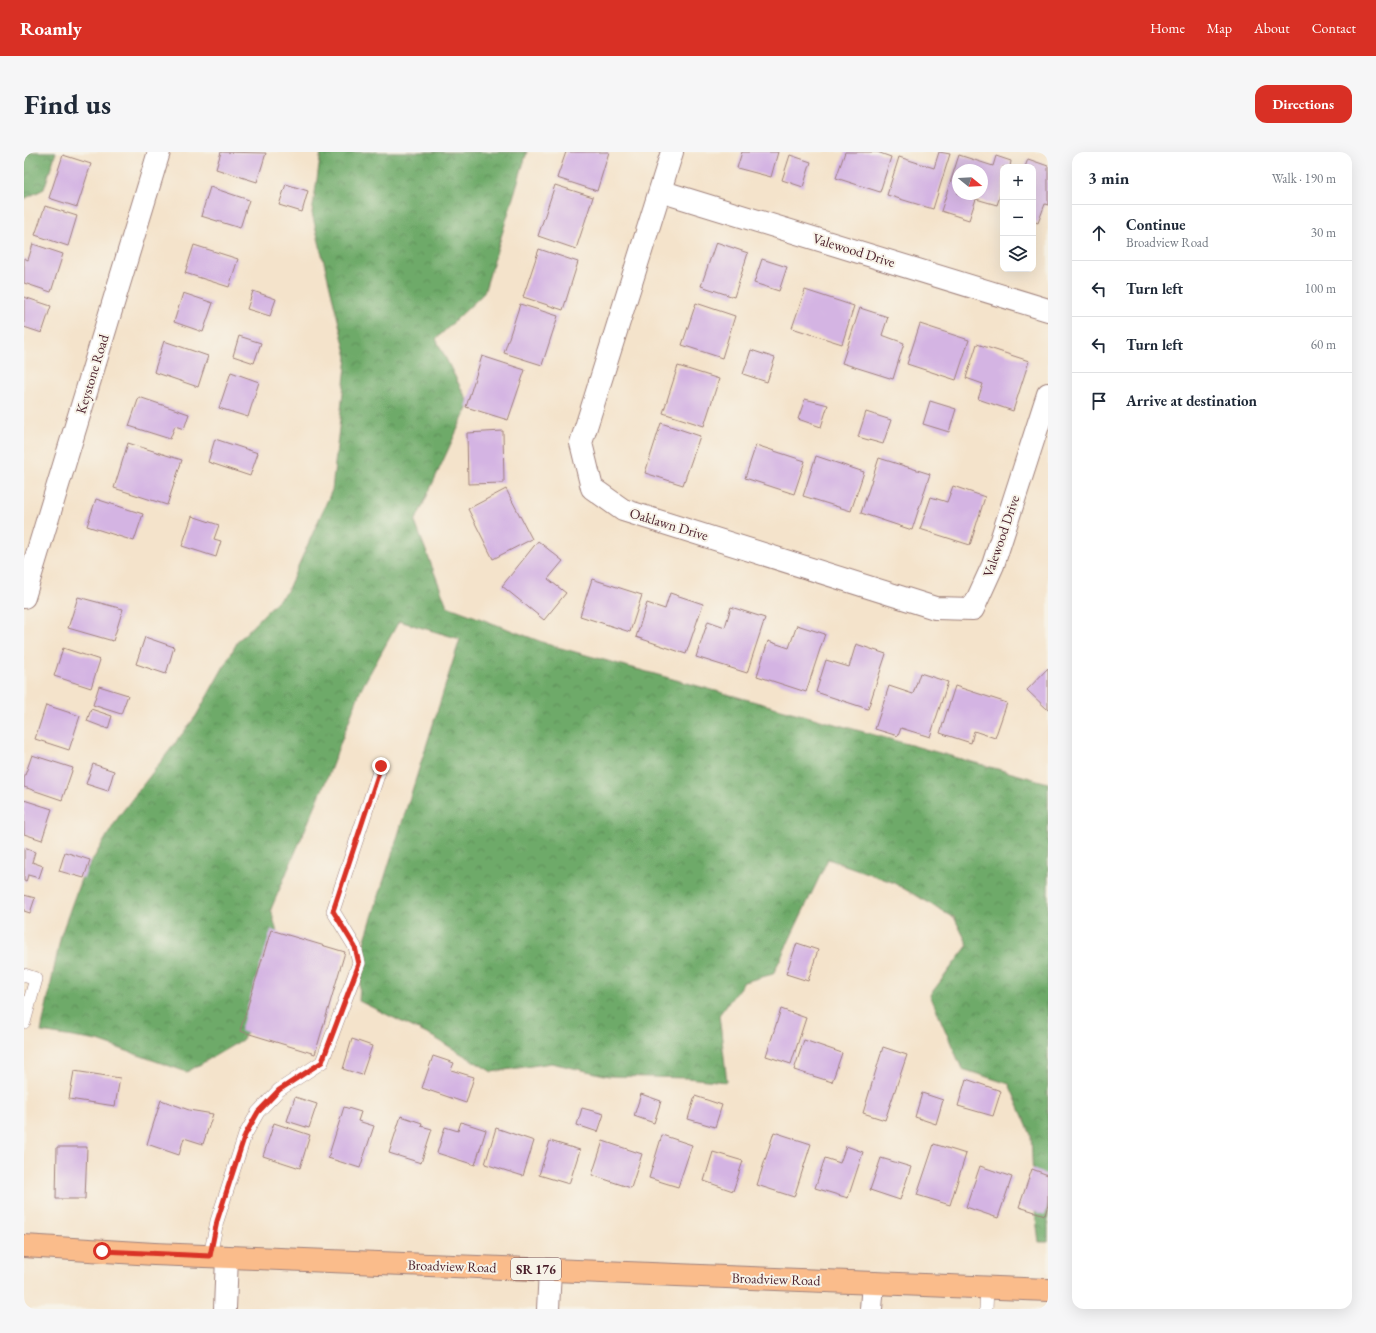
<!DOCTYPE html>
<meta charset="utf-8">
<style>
:root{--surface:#fff;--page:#f6f6f7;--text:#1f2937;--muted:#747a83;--line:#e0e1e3;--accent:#d93025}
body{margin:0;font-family:"EB Garamond",serif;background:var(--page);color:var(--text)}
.controls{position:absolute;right:12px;top:12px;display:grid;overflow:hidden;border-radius:8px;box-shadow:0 4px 16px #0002}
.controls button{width:36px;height:36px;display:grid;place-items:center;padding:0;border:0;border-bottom:1px solid var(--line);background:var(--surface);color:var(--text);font:20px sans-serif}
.compass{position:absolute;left:928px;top:12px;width:36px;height:36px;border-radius:50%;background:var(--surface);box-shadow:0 4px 16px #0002;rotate:108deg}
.stop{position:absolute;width:12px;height:12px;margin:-9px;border:3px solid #d93025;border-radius:50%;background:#fff}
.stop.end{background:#d93025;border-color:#fff;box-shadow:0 1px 4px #0008}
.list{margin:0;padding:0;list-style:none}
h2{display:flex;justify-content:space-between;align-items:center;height:52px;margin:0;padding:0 16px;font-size:17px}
h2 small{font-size:13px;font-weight:400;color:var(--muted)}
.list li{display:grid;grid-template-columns:26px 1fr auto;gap:12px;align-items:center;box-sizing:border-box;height:56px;padding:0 16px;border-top:1px solid var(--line)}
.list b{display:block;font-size:15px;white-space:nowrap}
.list p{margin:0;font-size:13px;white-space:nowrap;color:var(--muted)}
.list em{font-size:13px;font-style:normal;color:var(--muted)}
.icon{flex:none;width:22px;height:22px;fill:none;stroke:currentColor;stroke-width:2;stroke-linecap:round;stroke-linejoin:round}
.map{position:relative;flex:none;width:1024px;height:1157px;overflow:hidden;border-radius:12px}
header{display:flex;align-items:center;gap:24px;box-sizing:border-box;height:56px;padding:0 20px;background:var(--accent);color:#fff}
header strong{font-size:19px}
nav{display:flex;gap:22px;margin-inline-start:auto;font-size:14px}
.intro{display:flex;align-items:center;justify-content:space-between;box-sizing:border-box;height:96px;padding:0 24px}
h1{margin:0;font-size:28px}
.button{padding:10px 18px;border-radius:12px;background:var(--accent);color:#fff;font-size:14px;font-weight:700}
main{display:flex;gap:24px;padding:0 24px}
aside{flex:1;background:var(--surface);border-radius:12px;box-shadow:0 4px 16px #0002}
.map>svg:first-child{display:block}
</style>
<header>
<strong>Roamly</strong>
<nav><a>Home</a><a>Map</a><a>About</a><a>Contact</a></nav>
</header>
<div class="intro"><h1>Find us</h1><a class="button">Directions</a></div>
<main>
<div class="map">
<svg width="1024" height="1157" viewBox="0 0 1024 1157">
<defs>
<pattern id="forest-crowns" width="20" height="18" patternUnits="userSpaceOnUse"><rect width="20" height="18" fill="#6eaa69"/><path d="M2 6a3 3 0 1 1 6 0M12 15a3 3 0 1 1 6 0" fill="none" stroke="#5c8a57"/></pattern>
</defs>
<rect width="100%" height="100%" fill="#f7f3e8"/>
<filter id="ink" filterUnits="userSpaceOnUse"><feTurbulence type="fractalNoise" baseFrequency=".025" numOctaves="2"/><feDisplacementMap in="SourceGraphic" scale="8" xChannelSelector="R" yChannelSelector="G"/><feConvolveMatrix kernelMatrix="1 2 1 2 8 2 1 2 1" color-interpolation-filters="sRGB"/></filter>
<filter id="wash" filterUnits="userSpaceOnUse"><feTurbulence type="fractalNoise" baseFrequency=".012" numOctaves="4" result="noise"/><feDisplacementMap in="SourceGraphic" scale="16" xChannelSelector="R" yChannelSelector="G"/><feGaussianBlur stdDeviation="0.9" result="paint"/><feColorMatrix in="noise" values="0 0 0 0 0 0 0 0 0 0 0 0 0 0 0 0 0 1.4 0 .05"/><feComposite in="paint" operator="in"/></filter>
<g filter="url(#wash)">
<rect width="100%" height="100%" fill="#f4e3cb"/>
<path fill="url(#forest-crowns)" stroke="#5c644a" d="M0 0H32L20 37 0 47Z
M297 0H503L460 141 412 187 445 252 391 370 423 454 526 493 1024 631V1090H1015L1010 1051 1007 983 985 932 938 917 906 843 944 793 930 765 868 730 804 707 749 822 720 830 695 863 703 930 663 926 585 924 527 911 468 920 411 886 335 849 338 797 436 487 375 469 337 537 304 624 247 757 264 824 218 888 163 920 74 889 17 880 37 783 57 727 95 664 172 564 214 489 263 439 308 338 323 205 288 61Z"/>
<g id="blocks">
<path fill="#d4b4e3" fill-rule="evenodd" d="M197 0 242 1 233 30 192 17Z
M542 0H585L573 39 533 26Z
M718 0H754L747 25 713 16Z
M821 0H853L867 5 856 40 812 26Z
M915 0 926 2 909 57 863 43 875 5 910 16Z
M39 3 67 12 53 55 25 46Z
M766 3 787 10 779 35 758 28Z
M935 3 969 14 972 4 987 9 986 15H979V35L973 53 952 47 945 68 917 59ZM934 18H958V42H934Z
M1004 7 1024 14V53L1021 52 1014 71 1009 69V15H1001Z
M262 32 284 39 278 60 255 53Z
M531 33 569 45 552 97 514 84Z
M186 35 225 48 216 76 177 64Z
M21 54 53 64 44 94 11 83Z
M692 90 724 101 710 145 677 134Z
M9 92 39 102 27 140 0 131V106L4 108Z
M170 93 214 107 205 135 161 121Z
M515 97 554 110 539 158 499 145Z
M738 107 763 115 755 139 730 131Z
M781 138 830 154 818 192 768 176Z
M229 139 252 147 246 164 223 157Z
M159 141 189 151 179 180 150 170Z
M0 145 27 154 18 181 0 175Z
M672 151 711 164 698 206 658 193Z
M496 152 534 164 518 213 480 201Z
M836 156 864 165 858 183 880 191 869 227 818 211Z
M896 172 945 188 932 228 883 212Z
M215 184 237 191 230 211 209 204Z
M140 189 184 204 174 235 130 220Z
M953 192 1005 209 989 259 954 247 959 232 942 226Z
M727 198 751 206 743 230 719 222Z
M458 204 501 218 484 268 442 255Z
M654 214 695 227 680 274 639 261Z
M207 220 235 230 224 265 195 256Z
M115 245 165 262 160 277 151 274 146 287 105 274Z
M781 247 804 253 797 275 774 267Z
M906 249 932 257 925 280 899 272Z
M842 260 867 268 859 292 834 285Z
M637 271 676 284 659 333 621 321Z
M479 279 480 331 444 332 443 281Z
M191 287 234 301 226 324 184 310Z
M104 291 158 308 143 353 90 336Z
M732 293 781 309 770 342 721 326Z
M792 304 840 320 827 359 779 344Z
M855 306 906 322 888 378 837 361Z
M929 334 961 345 946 393 896 377 907 345 923 350Z
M482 337 508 387 469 407 444 357Z
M72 347 119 362 110 389 63 374Z
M168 364 195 373 190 387 197 389 192 405 158 394Z
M514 389 539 409 524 427 542 441 520 468 478 434Z
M568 427 618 443 606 480 556 464Z
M646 441 679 452 662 502 612 485 623 451 641 457Z
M54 445 99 457 89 489 44 476Z
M707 455 741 466 723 521 672 505 684 469 701 475Z
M773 473 801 482 782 540 733 524 744 489 765 496Z
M121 485 150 495 142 522 112 512Z
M832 492 862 502 844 557 792 540 802 508 825 515Z
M39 496 76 508 67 536 30 524Z
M1024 516V558L1003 538Z
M896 521 924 530 906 585 877 576 874 584 851 577 865 534 889 542Z
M75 534 104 543 97 562 69 553Z
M931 534 983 551 971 586 950 579 947 591 916 581Z
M22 553 56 564 45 598 11 587Z
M67 557 88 564 84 577 63 569Z
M8 603 49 616 38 648 0 635V626Z
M69 612 90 619 84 639 62 632Z
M0 648 28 657 18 688 0 682Z
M0 696 11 700 8 710 19 714 15 726 4 723 2 730 0 729Z
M41 700 66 708 60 726 35 719Z
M0 743 11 746 6 761 0 759Z
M247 778 321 800 291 902 216 879Z
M773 791 794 798 784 829 762 822Z
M757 857 782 866 767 912 742 904Z
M328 887 348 894 338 923 319 917Z
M780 888 818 901 808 930 770 918Z
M859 895 883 903 861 968 839 961Z
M409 904 430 911 427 918 450 925 442 951 398 936Z
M50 919 96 926 91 954 45 947Z
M942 927 977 939 969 964 934 954Z
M898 941 919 948 912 972 891 965Z
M617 942 637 949 630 971 610 964Z
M671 944 698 953 691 975 664 967Z
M271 945 293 952 285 976 263 969Z
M137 948 165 958 189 962 179 992 160 986 155 1003 123 992Z
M320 955 337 960 334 969 350 974 336 1016 304 1006Z
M558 956 580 962 574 980 553 973Z
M377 964 398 971 397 974 408 977 397 1011 365 1001Z
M437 970 462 978 451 1013 413 1001 421 975 434 979Z
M250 971 286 983 276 1016 239 1004Z
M472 976 510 989 499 1024 461 1012Z
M750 980 787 992 770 1045 733 1033Z
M638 983 668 993 654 1035 625 1026Z
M526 989 556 998 545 1032 515 1023Z
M579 989 618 1002 607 1036 568 1023Z
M910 992 942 1002 926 1053 893 1043Z
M822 994 839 1000 824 1046 791 1036 801 1006 816 1011Z
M33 995H63L61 1047H32Z
M689 1000 719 1009 709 1039 680 1029Z
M857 1006 887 1015 876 1048 846 1038Z
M956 1014 988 1025 974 1066 942 1055Z
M1008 1017 1024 1023V1053L1021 1063 995 1055Z"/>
</g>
</g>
<g filter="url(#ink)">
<use href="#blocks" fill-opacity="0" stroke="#9f817b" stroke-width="1"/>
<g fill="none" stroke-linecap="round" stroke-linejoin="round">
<defs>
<path id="lane" d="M0 823 12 827 0 870
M186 1104 193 1069 221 983 234 960 255 938 298 910 335 811 331 795 309 759 357 614
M962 1157 963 1136"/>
<path id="street" d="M648 0 557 291 568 336 599 358 911 456 949 457 969 413 1024 242
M636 39 1024 158
M0 445 135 0
M201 1157 203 1105
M524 1157 526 1118
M847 1157 849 1131"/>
<path id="primary" d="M0 1094 130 1102 1024 1138"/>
</defs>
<use href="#lane" stroke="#9f817b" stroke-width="14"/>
<use href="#street" stroke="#9f817b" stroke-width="24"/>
<use href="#primary" stroke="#9f817b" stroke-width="24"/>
<use href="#lane" stroke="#fff" stroke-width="13"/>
<use href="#street" stroke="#fff" stroke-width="22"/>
<use href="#primary" stroke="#fabc8b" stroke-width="22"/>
</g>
</g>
<g fill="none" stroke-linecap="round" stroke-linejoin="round" filter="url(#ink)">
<path stroke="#d93025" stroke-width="5" d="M78 1099 186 1104 193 1069 221 983 234 960 255 938 298 910 335 812 331 795 309 759 357 614"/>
</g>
<g text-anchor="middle" stroke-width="4" stroke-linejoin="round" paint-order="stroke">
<rect fill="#f7f3e8" stroke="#7e5f64" stroke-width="1" x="487" y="1106" width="50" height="22" rx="3"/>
<g font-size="13" font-weight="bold" fill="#4a1f2b">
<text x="512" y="1122">SR 176</text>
</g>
<g font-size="14" fill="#4a1f2b" stroke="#f7f3e8">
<text transform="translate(830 98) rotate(17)" y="5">Valewood Drive</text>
<text transform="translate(68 222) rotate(-73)" y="5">Keystone Road</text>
<text transform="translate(645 372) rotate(17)" y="5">Oaklawn Drive</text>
<text transform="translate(977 384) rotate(-71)" y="5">Valewood Drive</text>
<text transform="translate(428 1114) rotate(2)" y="5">Broadview Road</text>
<text transform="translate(752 1127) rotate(2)" y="5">Broadview Road</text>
</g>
</g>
</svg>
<div class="controls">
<button>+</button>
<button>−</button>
<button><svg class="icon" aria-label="layers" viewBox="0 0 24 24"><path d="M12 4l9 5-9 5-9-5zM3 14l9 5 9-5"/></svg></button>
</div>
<svg class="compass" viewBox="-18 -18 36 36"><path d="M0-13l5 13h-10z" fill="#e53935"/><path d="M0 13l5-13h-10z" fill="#747a83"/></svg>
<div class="stop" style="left:78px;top:1099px"></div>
<div class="stop end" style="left:357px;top:614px"></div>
</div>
<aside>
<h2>3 min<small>Walk · 190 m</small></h2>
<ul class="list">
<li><svg class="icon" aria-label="ahead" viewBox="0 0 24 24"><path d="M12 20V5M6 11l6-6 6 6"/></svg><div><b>Continue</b><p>Broadview Road</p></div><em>30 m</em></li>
<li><svg class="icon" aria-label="left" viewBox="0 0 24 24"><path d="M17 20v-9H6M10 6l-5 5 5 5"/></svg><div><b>Turn left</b></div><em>100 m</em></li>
<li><svg class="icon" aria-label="left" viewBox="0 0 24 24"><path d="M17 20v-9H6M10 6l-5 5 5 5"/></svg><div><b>Turn left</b></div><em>60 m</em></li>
<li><svg class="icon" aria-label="arrive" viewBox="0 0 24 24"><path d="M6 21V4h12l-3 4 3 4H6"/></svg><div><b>Arrive at destination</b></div></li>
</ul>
</aside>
</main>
